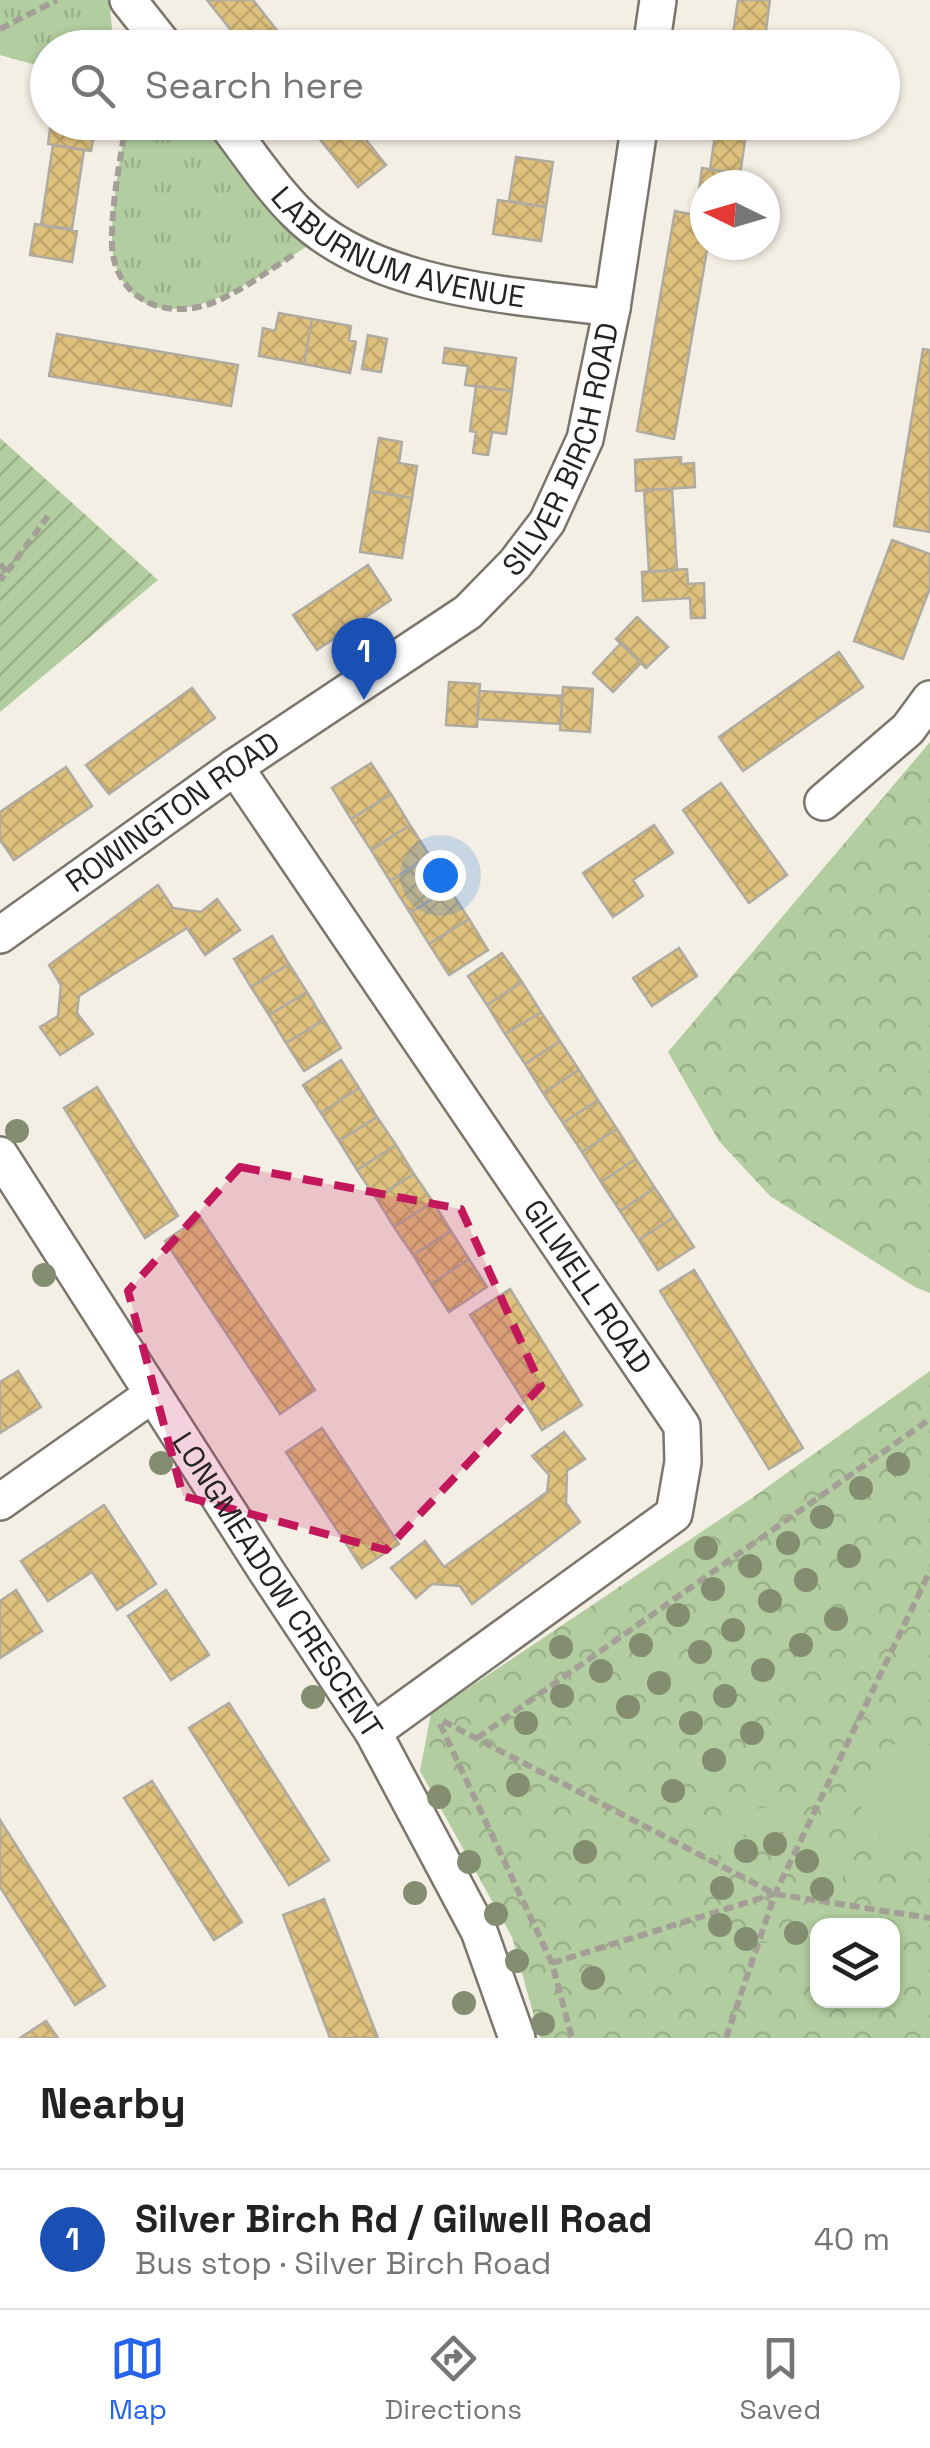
<!DOCTYPE html>
<meta charset="utf-8">
<style>
:root{--surface:#fff;--page:#f6f6f6;--text:#222;--muted:#767676;--line:#e0e0e0;--accent:#2563eb}
body{margin:0;font-family:"Space Grotesk",sans-serif;background:var(--page);color:var(--text)}
.controls{position:absolute;right:30px;bottom:30px;display:grid;overflow:hidden;border-radius:20px;box-shadow:0 2px 8px #0004}
.controls button{width:90px;height:90px;display:grid;place-items:center;padding:0;border:0;border-bottom:2px solid var(--line);background:var(--surface);color:var(--text);font:50px sans-serif}
.compass{position:absolute;left:690px;top:170px;width:90px;height:90px;border-radius:50%;background:var(--surface);box-shadow:0 2px 8px #0004;rotate:275deg}
.you{position:absolute;left:440px;top:875px;width:35px;height:35px;margin:-25px;border:8px solid #fff;border-radius:50%;background:#1a73e8;box-shadow:0 0 0 15px #1a73e833}
.badge{display:grid;place-items:center;width:65px;height:65px;border-radius:50%;background:var(--accent);color:#fff;font-size:32px;font-weight:700}
.pin{position:absolute;translate:-50% -82px;filter:drop-shadow(0 2px 5px #0008)}
.pin::after{content:'';position:absolute;top:52px;width:35px;height:30px;background:inherit;clip-path:polygon(0 0,100% 0,50% 100%)}
.list{margin:0;padding:0;list-style:none}
h2{display:flex;justify-content:space-between;align-items:center;height:130px;margin:0;padding:0 40px;font-size:42px}
h2 small{font-size:32px;font-weight:400;color:var(--muted)}
.list li{display:grid;grid-template-columns:65px 1fr auto;gap:30px;align-items:center;box-sizing:border-box;height:140px;padding:0 40px;border-top:2px solid var(--line)}
.list b{display:block;font-size:38px;white-space:nowrap}
.list p{margin:0;font-size:32px;white-space:nowrap;color:var(--muted)}
.list em{font-size:32px;font-style:normal;color:var(--muted)}
.icon{flex:none;width:55px;height:55px;fill:none;stroke:currentColor;stroke-width:2;stroke-linecap:round;stroke-linejoin:round}
.map{position:relative;flex:none;width:930px;height:2038px;overflow:hidden}
.search{position:absolute;background:var(--surface);box-shadow:0 2px 8px #0004;left:30px;right:30px;top:30px;height:110px;display:flex;align-items:center;gap:25px;box-sizing:border-box;padding:0 35px;border-radius:55px;color:var(--muted);font-size:38px}
.sheet{height:270px;background:var(--surface)}
nav{display:flex;justify-content:space-around;align-items:center;box-sizing:border-box;height:140px;border-top:2px solid var(--line);background:var(--surface);font-size:28px;color:var(--muted)}
nav a{display:grid;justify-items:center;gap:5px}
nav .on{color:var(--accent)}
.map>svg:first-child{display:block}
</style>
<div class="map">
<svg width="930" height="2038" viewBox="0 0 930 2038">
<defs>
<pattern id="grass-tufts" width="24" height="20" patternUnits="userSpaceOnUse" patternTransform="scale(2.5)"><rect width="24" height="20" fill="#b2cd9f"/><path d="M3 7l-1-3M5 7V3M7 7l1-3M15 17l-1-3M17 17v-4M19 17l1-3" fill="none" stroke="#99b089"/></pattern>
<pattern id="park-crowns" width="20" height="18" patternUnits="userSpaceOnUse" patternTransform="scale(2.5)"><rect width="20" height="18" fill="#b2cd9f"/><path d="M2 6a3 3 0 1 1 6 0M12 15a3 3 0 1 1 6 0" fill="none" stroke="#99b089"/></pattern>
<pattern id="garden-furrows" width="10" height="10" patternUnits="userSpaceOnUse" patternTransform="scale(2.5)"><rect width="10" height="10" fill="#b2cd9f"/><path d="M-1 1l2-2M0 10L10 0M9 11l2-2" fill="none" stroke="#99b089"/></pattern>
<pattern id="building-cross-hatch" width="8" height="8" patternUnits="userSpaceOnUse" patternTransform="scale(2.5)"><rect width="8" height="8" fill="#dfc17e"/><path d="M0 0l8 8M0 8l8-8" fill="none" stroke="#bfa66d"/></pattern>
</defs>
<rect width="100%" height="100%" fill="#f4efe4"/>
<path fill="url(#grass-tufts)" d="M0 0H109L114 47 48 48 47 68 0 55Z
M126 123H225L324 235C281 262 179 343 132 293 119 279 113 265 112 245 111 205 120 162 126 123Z"/>
<path fill="url(#park-crowns)" fill-rule="evenodd" d="M930 742V1293L915 1287 770 1196 719 1141 668 1052Z
M930 1371V2038H540L512 1937 420 1771 431 1713 752 1498ZM818 1926H892V2000H818Z"/>
<path fill="url(#garden-furrows)" d="M0 438 158 580 0 712Z"/>
<path fill="#b2cd9f" d="M901 1731 930 1746V1815L911 1852 854 1823Z
M771 1807C830 1823 860 1866 834 1925L818 1926 817 1946C800 1963 775 1969 751 1967L758 1943C879 1943 802 1756 712 1861L691 1850C709 1819 738 1810 771 1807Z"/>
<path fill="url(#building-cross-hatch)" stroke="#b0aba1" stroke-width="2.5" d="M207 0H253L291 48H245Z
M738 0H770L764 45 732 40Z
M51 122H96L91 151 48 144Z
M306 122H352L386 165 358 187Z
M717 122H748L740 174 710 169Z
M53 145 84 150 72 229 41 225Z
M516 157 553 162 546 207 509 201Z
M702 168 745 175 744 185H705V199L698 198Z
M498 200 546 207 541 241 493 234Z
M675 211 705 217V245H708L674 439 637 431Z
M35 224 77 231 72 262 30 255Z
M279 313 312 319 304 364 259 356 263 328 275 331Z
M312 319 351 326 349 340 356 342 350 373 304 364Z
M57 334 238 365 231 406 49 376Z
M368 335 387 339 381 372 362 369Z
M445 348 516 358 512 391 465 385 468 366 443 363Z
M923 349 930 350V532L894 526Z
M476 386 512 391 506 434 492 432 488 455 473 453 476 432 470 431Z
M379 438 402 442 399 463 417 466 412 498 370 491Z
M681 457V464L694 463 695 487 636 491 635 460Z
M672 489 677 570 649 572 644 490Z
M370 491 412 498 402 558 360 552Z
M892 540 930 554V588L903 659 854 641Z
M368 565 391 600 317 650 293 615Z
M687 569 688 584 704 583 705 618H691L690 598 643 601 642 572Z
M637 617 668 647 646 668 616 639Z
M621 643 641 663 613 692 593 673Z
M839 652 863 687 743 771 719 737Z
M449 682 480 684 477 727 446 725Z
M563 687 593 689 590 732 560 730Z
M192 688 215 718 109 794 86 765Z
M479 691 562 696 561 724 477 719Z
M371 763 391 794 351 819 332 788Z
M66 767 92 806 14 860 0 840V812Z
M721 783 787 875 749 903 683 810Z
M391 794 410 825 371 850 351 819Z
M410 825 430 856 390 881 371 850Z
M654 825 673 853 633 880 643 896 613 917 583 873Z
M430 856 449 888 410 913 390 881Z
M158 885 173 908 201 912 217 899 240 930 205 955 187 928 79 996 77 1013 93 1034 60 1055 40 1027 58 1016 61 985 49 965Z
M449 888 469 919 429 944 410 913Z
M469 919 488 950 449 975 429 944Z
M272 936 289 964 251 987 234 959Z
M679 948 697 976 652 1006 633 978Z
M502 953 522 982 487 1005 468 976Z
M289 964 307 992 269 1015 251 987Z
M522 982 541 1012 505 1034 487 1005Z
M307 992 324 1020 286 1043 269 1015Z
M541 1012 560 1041 525 1064 505 1034Z
M324 1020 341 1048 304 1071 286 1043Z
M560 1041 579 1070 543 1093 525 1064Z
M341 1060 359 1088 321 1113 303 1085Z
M579 1070 598 1100 563 1123 543 1093Z
M97 1087 178 1216 145 1238 64 1108Z
M359 1088 377 1117 339 1141 321 1113Z
M598 1100 617 1129 582 1152 563 1123Z
M377 1117 396 1145 357 1170 339 1141Z
M617 1129 636 1159 601 1182 582 1152Z
M396 1145 414 1174 376 1198 357 1170Z
M636 1159 655 1188 620 1211 601 1182Z
M414 1174 433 1202 394 1227 376 1198Z
M655 1188 674 1217 639 1240 620 1211Z
M433 1202 451 1231 413 1255 394 1227Z
M200 1217 315 1390 280 1414 165 1241Z
M674 1217 694 1247 658 1270 639 1240Z
M451 1231 469 1259 431 1284 413 1255Z
M469 1259 487 1287 449 1312 431 1284Z
M694 1270 803 1448 769 1469 660 1291Z
M510 1289 582 1405 542 1430 470 1315Z
M18 1371 41 1407 0 1433V1382Z
M322 1428 399 1544 362 1568 286 1452Z
M564 1432 585 1459 567 1471 566 1503 580 1522 472 1604 460 1586 432 1584 416 1598 391 1568 425 1541 444 1567 547 1492 549 1475 532 1456Z
M104 1505 156 1584 117 1610 92 1572 48 1601 21 1561Z
M16 1590 42 1631 0 1658V1601Z
M166 1590 209 1655 171 1680 128 1616Z
M229 1703 329 1860 289 1885 189 1728Z
M152 1781 242 1922 214 1940 124 1798Z
M0 1820 105 1986 75 2005 0 1887Z
M324 1899 378 2038H330L283 1915Z
M46 2021 58 2038H20Z"/>
<g fill="none" stroke-linecap="round" stroke-linejoin="round">
<defs>
<g id="minor">
<path d="M128 0 166 48"/>
<path d="M651 48 658 0"/>
<path id="s1" d="M225 122C248 152 270 186 296 212 372 289 511 295 612 308"/>
<path id="s2" d="M235 767 682 1426 683 1462 674 1514 373 1732"/>
<path d="M823 802 908 729 930 699"/>
<path id="s3" d="M0 935 235 767 468 612 515 564 547 522 585 439 612 308 640 122"/>
<path id="s4" d="M0 1155 267 1572 373 1732 479 1931 517 2038"/>
<path d="M0 1502 153 1394"/>
</g>
</defs>
<use href="#minor" stroke="#7a766c" stroke-width="40"/>
<path stroke="#a39f97" stroke-width="6" stroke-dasharray="10 5" stroke-linecap="butt" d="M0 29 57 0
M126 122C120 162 111 206 112 246 115 296 160 319 206 305 237 295 266 272 293 255
M0 564 7 572 0 580
M7 572 48 516
M443 1721 775 1894 930 1918
M440 1724 552 1963 572 2038
M477 1738 930 1419
M552 1963 774 1894
M726 2038 775 1894 930 1571"/>
<use href="#minor" stroke="#fff" stroke-width="35"/>
</g>
<g fill="#838e71">
<circle cx="17" cy="1131" r="12"/>
<circle cx="44" cy="1275" r="12"/>
<circle cx="161" cy="1463" r="12"/>
<circle cx="898" cy="1464" r="12"/>
<circle cx="861" cy="1488" r="12"/>
<circle cx="822" cy="1517" r="12"/>
<circle cx="788" cy="1543" r="12"/>
<circle cx="706" cy="1548" r="12"/>
<circle cx="849" cy="1556" r="12"/>
<circle cx="750" cy="1566" r="12"/>
<circle cx="806" cy="1580" r="12"/>
<circle cx="713" cy="1589" r="12"/>
<circle cx="770" cy="1601" r="12"/>
<circle cx="678" cy="1615" r="12"/>
<circle cx="836" cy="1619" r="12"/>
<circle cx="733" cy="1630" r="12"/>
<circle cx="641" cy="1645" r="12"/>
<circle cx="801" cy="1645" r="12"/>
<circle cx="561" cy="1647" r="12"/>
<circle cx="700" cy="1652" r="12"/>
<circle cx="763" cy="1670" r="12"/>
<circle cx="601" cy="1671" r="12"/>
<circle cx="659" cy="1683" r="12"/>
<circle cx="562" cy="1696" r="12"/>
<circle cx="725" cy="1696" r="12"/>
<circle cx="313" cy="1697" r="12"/>
<circle cx="628" cy="1707" r="12"/>
<circle cx="526" cy="1723" r="12"/>
<circle cx="691" cy="1723" r="12"/>
<circle cx="752" cy="1733" r="12"/>
<circle cx="714" cy="1760" r="12"/>
<circle cx="518" cy="1785" r="12"/>
<circle cx="673" cy="1791" r="12"/>
<circle cx="439" cy="1797" r="12"/>
<circle cx="775" cy="1844" r="12"/>
<circle cx="746" cy="1851" r="12"/>
<circle cx="585" cy="1852" r="12"/>
<circle cx="807" cy="1861" r="12"/>
<circle cx="469" cy="1862" r="12"/>
<circle cx="722" cy="1888" r="12"/>
<circle cx="822" cy="1889" r="12"/>
<circle cx="415" cy="1893" r="12"/>
<circle cx="496" cy="1914" r="12"/>
<circle cx="720" cy="1925" r="12"/>
<circle cx="796" cy="1933" r="12"/>
<circle cx="746" cy="1939" r="12"/>
<circle cx="517" cy="1961" r="12"/>
<circle cx="593" cy="1978" r="12"/>
<circle cx="464" cy="2003" r="12"/>
<circle cx="543" cy="2024" r="12"/>
</g>
<path fill="#c2185b" fill-opacity="0.2" stroke="#c2185b" stroke-width="8" stroke-dasharray="20 12" stroke-linejoin="round" d="M240 1167 461 1209 541 1386 386 1550 183 1496 128 1291Z"/>
<g text-anchor="middle" stroke-width="8" stroke-linejoin="round" paint-order="stroke">
<g font-size="30" fill="#262420" stroke="#f4efe4">
<text dy="10" stroke="none"><textPath href="#s1" startOffset="225">LABURNUM AVENUE</textPath></text>
<text dy="10" stroke="none"><textPath href="#s3" startOffset="762">SILVER BIRCH ROAD</textPath></text>
<text dy="10" stroke="none"><textPath href="#s3" startOffset="212">ROWINGTON ROAD</textPath></text>
<text dy="10" stroke="none"><textPath href="#s2" startOffset="628">GILWELL ROAD</textPath></text>
<text dy="10" stroke="none"><textPath href="#s4" startOffset="512">LONGMEADOW CRESCENT</textPath></text>
</g>
</g>
</svg>
<div class="controls">
<button><svg class="icon" aria-label="layers" viewBox="0 0 24 24"><path d="M12 4l9 5-9 5-9-5zM3 14l9 5 9-5"/></svg></button>
</div>
<svg class="compass" viewBox="-18 -18 36 36"><path d="M0-13l5 13h-10z" fill="#e53935"/><path d="M0 13l5-13h-10z" fill="#767676"/></svg>
<div class="you"></div>
<div class="pin badge" style="left:364px;top:700px;background:#1a4fb4">1</div>
<div class="search"><svg class="icon" aria-label="search" viewBox="0 0 24 24"><circle cx="10" cy="10" r="6"/><path d="M15 15l6 6"/></svg>Search here</div>
</div>
<section class="sheet">
<h2>Nearby<small></small></h2>
<ul class="list">
<li><span class="badge" style="background:#1a4fb4">1</span><div><b>Silver Birch Rd / Gilwell Road</b><p>Bus stop · Silver Birch Road</p></div><em>40 m</em></li>
</ul>
</section>
<nav>
<a class="on"><svg class="icon" aria-label="map" viewBox="0 0 24 24"><path d="M3 6l6-2 6 2 6-2v14l-6 2-6-2-6 2zM9 4v14M15 6v14"/></svg>Map</a>
<a><svg class="icon" aria-label="directions" viewBox="0 0 24 24"><path d="M12 3l9 9-9 9-9-9zM9 14v-3h6M13 9l2 2-2 2"/></svg>Directions</a>
<a><svg class="icon" aria-label="saved" viewBox="0 0 24 24"><path d="M7 4h10v16l-5-4-5 4z"/></svg>Saved</a>
</nav>
